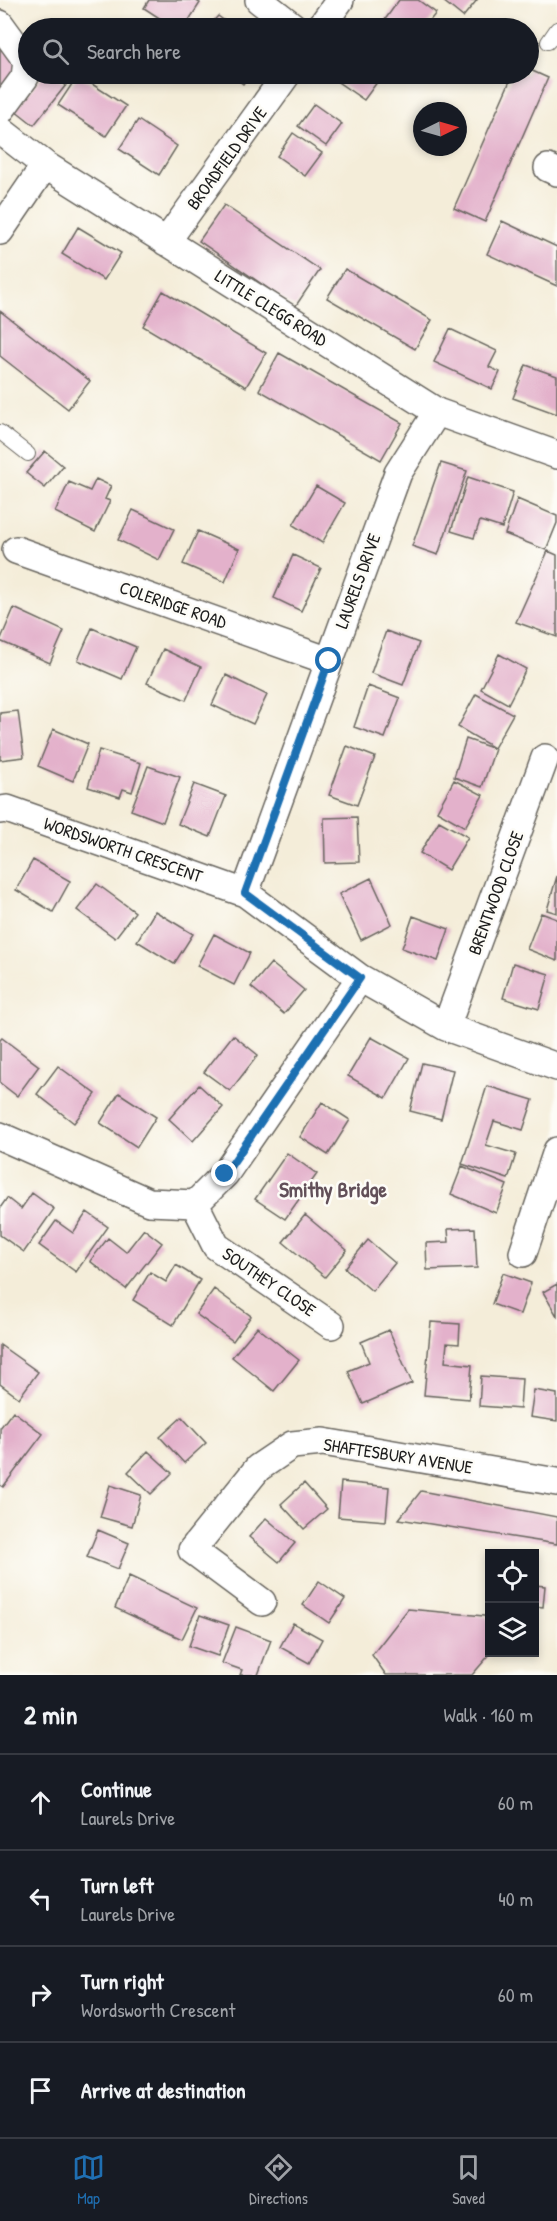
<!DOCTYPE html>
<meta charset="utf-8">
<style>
:root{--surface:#171b24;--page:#242831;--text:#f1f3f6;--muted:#9ea1a6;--line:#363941;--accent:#1f6fb2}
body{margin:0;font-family:"Patrick Hand",sans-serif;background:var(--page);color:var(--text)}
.controls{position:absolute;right:18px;bottom:18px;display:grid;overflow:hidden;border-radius:0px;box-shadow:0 3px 9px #0003}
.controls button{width:54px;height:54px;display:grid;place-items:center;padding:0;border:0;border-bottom:2px solid var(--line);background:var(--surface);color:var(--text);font:30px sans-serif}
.compass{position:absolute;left:413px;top:102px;width:54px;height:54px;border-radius:50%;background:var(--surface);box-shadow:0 3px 9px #0003;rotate:85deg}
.stop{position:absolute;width:18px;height:18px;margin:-14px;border:4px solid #1f6fb2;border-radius:50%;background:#fff}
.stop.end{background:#1f6fb2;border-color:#fff;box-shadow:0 2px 6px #0008}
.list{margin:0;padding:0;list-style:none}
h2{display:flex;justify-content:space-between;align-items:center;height:78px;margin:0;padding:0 24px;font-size:26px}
h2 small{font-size:20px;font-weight:400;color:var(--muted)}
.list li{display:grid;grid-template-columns:39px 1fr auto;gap:18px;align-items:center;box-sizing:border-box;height:96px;padding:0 24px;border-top:2px solid var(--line)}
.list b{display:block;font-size:22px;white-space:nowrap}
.list p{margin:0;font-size:20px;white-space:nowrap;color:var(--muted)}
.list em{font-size:20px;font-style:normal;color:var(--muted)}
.icon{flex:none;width:33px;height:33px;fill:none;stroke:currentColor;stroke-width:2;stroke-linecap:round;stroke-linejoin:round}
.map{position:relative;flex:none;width:557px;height:1675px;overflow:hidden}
.search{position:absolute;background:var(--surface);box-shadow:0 3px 9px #0003;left:18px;right:18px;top:18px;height:66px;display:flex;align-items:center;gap:15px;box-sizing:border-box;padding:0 21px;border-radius:33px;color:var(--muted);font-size:22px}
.sheet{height:462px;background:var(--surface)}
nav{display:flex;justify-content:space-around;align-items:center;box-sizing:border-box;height:84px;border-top:2px solid var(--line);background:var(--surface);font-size:16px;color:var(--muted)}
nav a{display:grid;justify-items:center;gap:3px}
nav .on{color:var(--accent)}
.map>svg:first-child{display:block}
</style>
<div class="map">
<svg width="557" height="1675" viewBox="0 0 557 1675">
<rect width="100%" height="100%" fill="#fdfcf7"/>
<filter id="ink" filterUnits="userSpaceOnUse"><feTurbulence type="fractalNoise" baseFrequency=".0167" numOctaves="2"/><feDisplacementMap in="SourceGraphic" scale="12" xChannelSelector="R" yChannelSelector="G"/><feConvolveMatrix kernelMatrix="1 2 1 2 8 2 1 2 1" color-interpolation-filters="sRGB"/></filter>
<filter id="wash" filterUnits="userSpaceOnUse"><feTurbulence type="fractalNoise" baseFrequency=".008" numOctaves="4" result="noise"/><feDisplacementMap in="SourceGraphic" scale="24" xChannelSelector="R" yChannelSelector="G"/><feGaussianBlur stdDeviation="1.35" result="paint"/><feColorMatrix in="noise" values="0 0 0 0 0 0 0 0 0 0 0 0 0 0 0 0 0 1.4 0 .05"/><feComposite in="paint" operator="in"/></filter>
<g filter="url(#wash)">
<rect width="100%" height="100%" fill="#f4edd9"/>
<g id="blocks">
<path fill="#e3b1cb" d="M149 0H195L200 3 184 28H155L161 19 144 8Z
M399 0H418L436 13 424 28H379Z
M442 0H477L463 17Z
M218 16 234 28H207Z
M0 47 22 61 0 94Z
M528 69 548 78 485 222 454 208 513 74H528Z
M44 74H52L66 85 34 125 15 110Z
M230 74H250L243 84Z
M340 74H383L364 100 335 80Z
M78 75 126 106 106 136 58 105Z
M314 104 342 124 326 146 298 126Z
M138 120 177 146 159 175 119 149Z
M293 133 322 153 305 176 277 156Z
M224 205 320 270 295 307 199 241Z
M502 221 557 247V286L487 254Z
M78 227 121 253 104 280 62 254Z
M345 269 432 320 415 349 327 298Z
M163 291 266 353 246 387 143 326Z
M0 311 90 381 68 409 0 356Z
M450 329 497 351 489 367 500 372 492 389 434 362Z
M279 353 402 423 381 460 259 390Z
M526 365 557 376V414L513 398Z
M45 451 63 466 45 488 26 473Z
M441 463 467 471 438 555 412 546Z
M468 477 513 492 502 528 480 521 474 538 451 531Z
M96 479 111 486 105 499 110 501 95 532 55 512 69 482 90 491Z
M316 486 345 503 322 543 293 525Z
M517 499 557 516V523L546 550 505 534Z
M133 510 174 529 159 560 118 540Z
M198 531 239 549 225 582 183 564Z
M548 551 557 555V637L516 622Z
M293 555 321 568 301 611 274 598Z
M14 608 64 631 50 663 0 641Z
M92 628 136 647 122 679 78 660Z
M386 631 419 643 403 685 371 673Z
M163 649 201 667 186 700 147 683Z
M499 654 526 669 508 704 481 689Z
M226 675 267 695 253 724 212 705Z
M368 686 400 698 385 738 354 727Z
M476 694 513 714 494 748 458 727Z
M18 711 24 757 0 760V713Z
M53 729 88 744 73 781 38 766Z
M466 739 495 749 482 787 454 777Z
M347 746 375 757 357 805 329 795Z
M99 750 141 763 132 792 123 789 120 797 88 787Z
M148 766 180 777 163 822 131 810Z
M454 780 483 795 465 827 437 811Z
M194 784 226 796 210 837 178 824Z
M357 817 359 862 325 863 324 818Z
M439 821 468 837 448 870 420 853Z
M33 860 70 881 53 912 16 890Z
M557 876V913L547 910Z
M371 878 392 924 361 940 339 894Z
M97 884 135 912 115 938 77 910Z
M155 911 193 934 174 964 137 941Z
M541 913 557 919V961L527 949Z
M413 916 449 929 438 961 402 948Z
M214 934 250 953 234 985 197 966Z
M271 963 304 990 284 1014 251 987Z
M513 963 549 974 539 1009 503 998Z
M233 1035 258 1055 230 1091 204 1072Z
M371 1037 409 1058 386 1098 348 1076Z
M2 1038 39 1066 17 1096 0 1083V1040Z
M422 1063 453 1070 441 1119 410 1111Z
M58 1066 96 1094 74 1123 37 1094Z
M199 1085 223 1107 193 1141 169 1119Z
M487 1086 533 1100 523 1130 494 1121 486 1145 516 1154 508 1179 462 1164Z
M119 1093 156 1117 137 1147 100 1123Z
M322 1102 350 1120 328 1155 300 1137Z
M287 1153 317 1174 285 1219 255 1199Z
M462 1166 507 1185 496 1213 451 1194Z
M32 1193 54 1209 24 1252 0 1235V1208L7 1198 21 1209Z
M87 1212 108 1227 76 1272 39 1245 56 1221 73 1233Z
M305 1215 347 1250 325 1277 283 1242Z
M475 1228 477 1268 427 1270 426 1243 449 1242 448 1229Z
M144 1229 162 1243 126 1289 90 1261 108 1238 126 1252Z
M368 1240 395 1263 372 1291 345 1268Z
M176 1265 200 1280 173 1325 133 1300 150 1272 166 1282Z
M503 1273 531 1283 520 1314 492 1304Z
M557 1284V1316L543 1292Z
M214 1289 251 1316 233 1341 196 1314Z
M431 1322 460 1324 459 1344 447 1343 445 1362 472 1365 469 1399 424 1395Z
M257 1327 299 1360 274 1391 232 1357Z
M389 1330 412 1383 363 1404 348 1371 369 1362 361 1342Z
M0 1345 38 1372 19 1398 0 1384Z
M481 1376 522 1379 520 1409 479 1406Z
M534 1390 557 1394V1421L530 1417Z
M13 1411 43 1434 3 1487 0 1485V1428Z
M182 1417 206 1443 184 1463 160 1437Z
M148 1451 172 1473 151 1494 128 1472Z
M341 1482 389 1487 386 1521 338 1517Z
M304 1483 327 1509 304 1529 281 1504Z
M110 1485 141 1495 132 1526 100 1517Z
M421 1491 557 1517V1544L399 1519Z
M266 1518 295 1543 279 1562 249 1537Z
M98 1530 129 1543 118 1569 87 1557Z
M129 1576 197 1608 182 1639 115 1608Z
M319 1581 345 1599 329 1623 303 1605Z
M534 1585 545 1586 543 1607 534 1606Z
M408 1609 484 1616 489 1619 491 1653 472 1675H386L372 1655Z
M200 1615 229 1625 218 1656 189 1646Z
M293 1623 322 1639 309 1663 280 1647Z
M236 1627 271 1640 258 1675H240L242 1670 222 1663Z"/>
</g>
</g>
<g filter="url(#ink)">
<use href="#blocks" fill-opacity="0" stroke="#68655e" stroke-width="1.5"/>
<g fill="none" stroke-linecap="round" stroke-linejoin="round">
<defs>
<path id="lane" d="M548 42 557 29
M0 432 28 454"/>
<path id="street" d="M259 0 295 28
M0 24 27 61 25 77 0 111
M320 28 340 0
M0 130 45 165 437 412 557 455
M548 168 557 172
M0 231 45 165
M166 242 287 74
M437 412 398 473 245 893 360 978 446 1027 557 1067
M16 550 329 661
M0 810 7 809 245 893
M446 1027 545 758
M0 1136 149 1202 195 1204 225 1174 360 978
M195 1204 216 1246 331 1325
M523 1253 557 1151
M262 1602 192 1550 258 1468 292 1445 323 1442 557 1482"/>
</defs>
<use href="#lane" stroke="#68655e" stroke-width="16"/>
<use href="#street" stroke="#68655e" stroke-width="30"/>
<use href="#lane" stroke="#fff" stroke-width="14"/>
<use href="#street" stroke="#fff" stroke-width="27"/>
</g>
</g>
<g fill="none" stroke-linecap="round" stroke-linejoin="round" filter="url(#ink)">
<path stroke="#1f6fb2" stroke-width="8" d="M225 1174 360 978 245 893 329 661"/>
</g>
<g text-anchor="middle" stroke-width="5" stroke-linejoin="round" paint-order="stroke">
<g font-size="18" fill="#1c1c1c" stroke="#fdfcf7">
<text transform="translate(227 158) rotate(-54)" y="6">BROADFIELD DRIVE</text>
<text transform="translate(271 308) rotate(32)" y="6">LITTLE CLEGG ROAD</text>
<text transform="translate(358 581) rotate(-70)" y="6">LAURELS DRIVE</text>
<text transform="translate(173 605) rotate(19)" y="6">COLERIDGE ROAD</text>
<text transform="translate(123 850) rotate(19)" y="6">WORDSWORTH CRESCENT</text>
<text transform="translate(496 893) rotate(-70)" y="6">BRENTWOOD CLOSE</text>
<text transform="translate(269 1282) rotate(34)" y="6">SOUTHEY CLOSE</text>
<text transform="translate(398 1456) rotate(9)" y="6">SHAFTESBURY AVENUE</text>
</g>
<g font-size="21" font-weight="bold" fill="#625059" stroke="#fdfcf7">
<text x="333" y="1197">Smithy Bridge</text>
</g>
</g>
</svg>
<div class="controls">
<button><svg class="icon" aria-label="locate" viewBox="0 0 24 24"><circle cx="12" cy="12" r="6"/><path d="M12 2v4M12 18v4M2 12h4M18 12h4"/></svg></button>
<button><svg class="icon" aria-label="layers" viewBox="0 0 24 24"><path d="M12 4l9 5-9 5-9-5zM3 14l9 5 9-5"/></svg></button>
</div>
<svg class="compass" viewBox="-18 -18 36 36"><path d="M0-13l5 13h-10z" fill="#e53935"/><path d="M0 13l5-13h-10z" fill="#9ea1a6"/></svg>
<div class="stop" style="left:329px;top:661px"></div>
<div class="stop end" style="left:225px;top:1174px"></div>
<div class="search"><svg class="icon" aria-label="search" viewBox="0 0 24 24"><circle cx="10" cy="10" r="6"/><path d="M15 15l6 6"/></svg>Search here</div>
</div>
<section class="sheet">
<h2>2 min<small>Walk · 160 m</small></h2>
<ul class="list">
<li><svg class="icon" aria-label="ahead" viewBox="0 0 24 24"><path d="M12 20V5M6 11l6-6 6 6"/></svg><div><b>Continue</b><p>Laurels Drive</p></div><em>60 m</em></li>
<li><svg class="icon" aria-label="left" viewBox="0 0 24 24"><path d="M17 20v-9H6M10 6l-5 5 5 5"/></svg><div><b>Turn left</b><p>Laurels Drive</p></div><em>40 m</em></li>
<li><svg class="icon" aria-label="right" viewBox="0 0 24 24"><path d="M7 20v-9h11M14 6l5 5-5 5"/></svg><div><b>Turn right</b><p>Wordsworth Crescent</p></div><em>60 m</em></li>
<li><svg class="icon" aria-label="arrive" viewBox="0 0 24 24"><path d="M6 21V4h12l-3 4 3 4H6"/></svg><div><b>Arrive at destination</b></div></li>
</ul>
</section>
<nav>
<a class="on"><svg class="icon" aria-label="map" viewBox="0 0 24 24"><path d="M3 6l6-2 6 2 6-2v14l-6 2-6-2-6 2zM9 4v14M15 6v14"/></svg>Map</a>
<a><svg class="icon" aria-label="directions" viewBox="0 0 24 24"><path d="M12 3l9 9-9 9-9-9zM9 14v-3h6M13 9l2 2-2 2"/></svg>Directions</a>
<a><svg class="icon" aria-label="saved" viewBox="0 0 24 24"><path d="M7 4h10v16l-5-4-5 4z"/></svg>Saved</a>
</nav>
